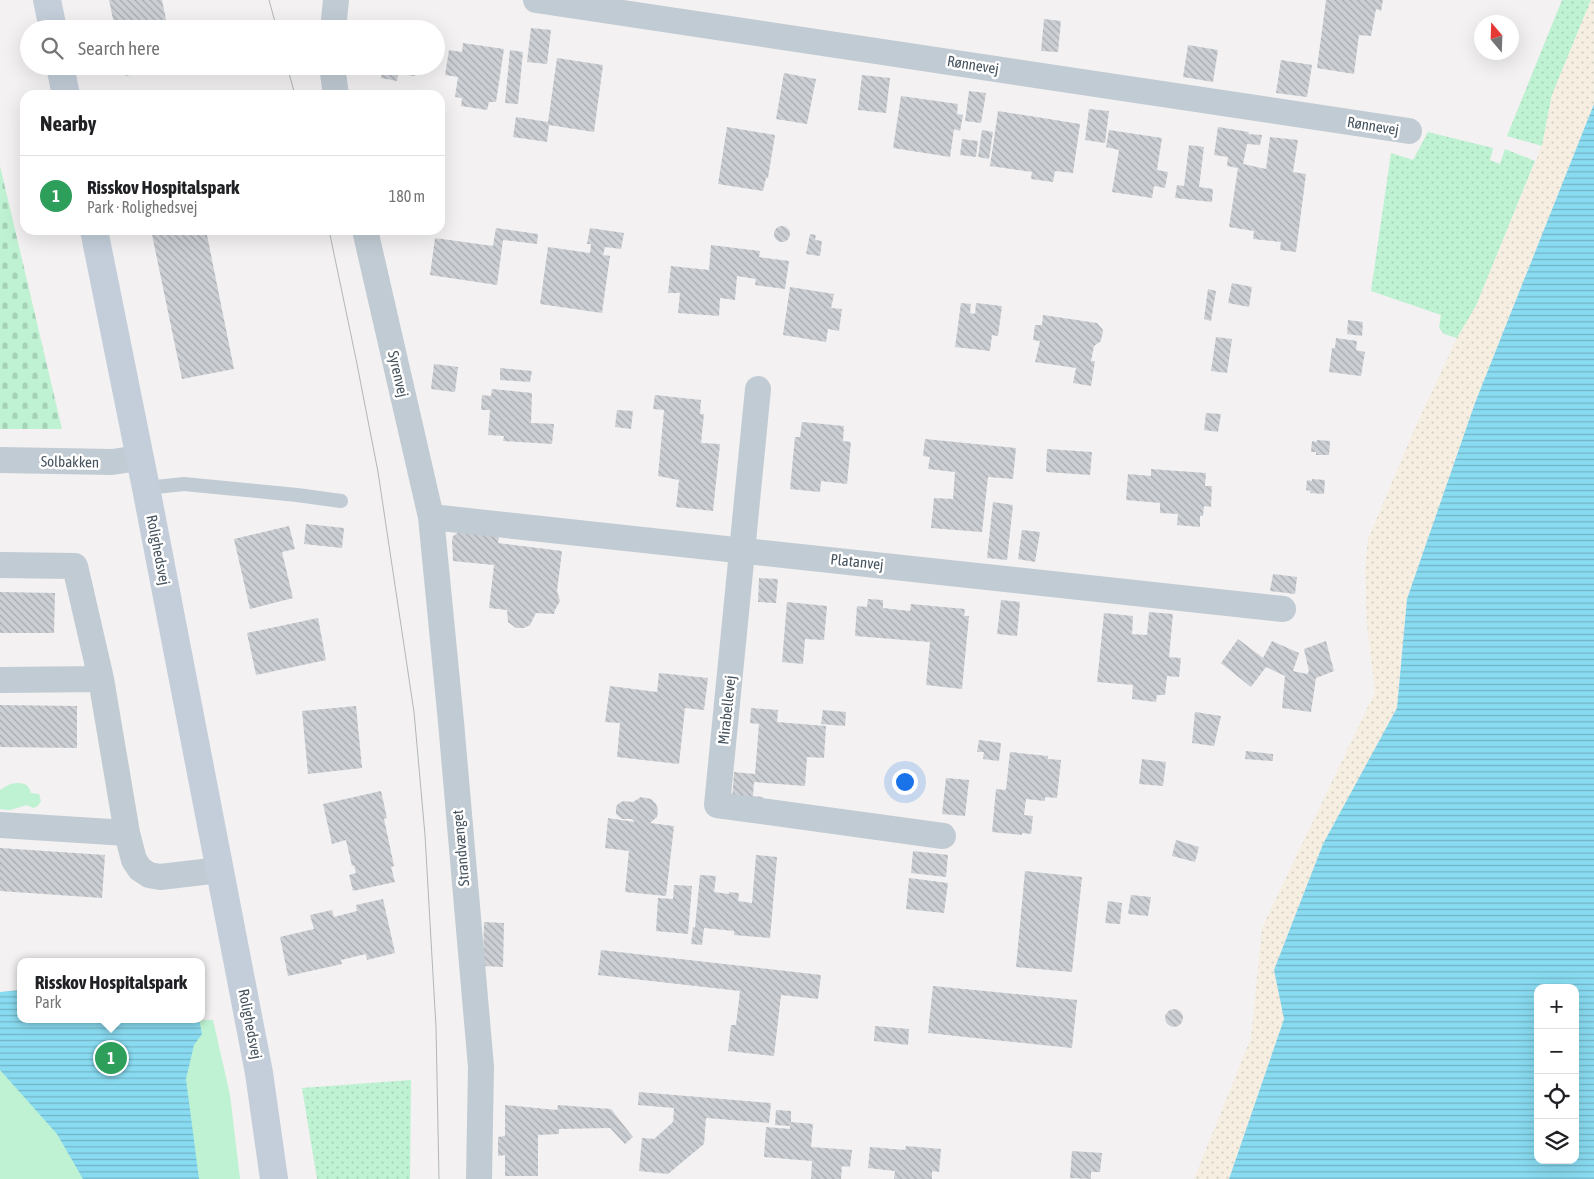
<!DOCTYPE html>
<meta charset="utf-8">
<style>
:root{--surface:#fff;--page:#f2f2f2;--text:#202124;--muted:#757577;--line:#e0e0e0;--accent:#b45309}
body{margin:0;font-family:"Asap Condensed",sans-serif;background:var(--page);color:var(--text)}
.controls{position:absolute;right:15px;bottom:15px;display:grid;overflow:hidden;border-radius:10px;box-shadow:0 5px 20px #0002}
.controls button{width:45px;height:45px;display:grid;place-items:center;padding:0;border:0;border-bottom:1px solid var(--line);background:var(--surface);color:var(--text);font:25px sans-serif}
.compass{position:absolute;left:1474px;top:15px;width:45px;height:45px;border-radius:50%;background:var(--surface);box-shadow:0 5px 20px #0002;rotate:341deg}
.you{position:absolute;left:904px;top:781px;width:18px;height:18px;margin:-12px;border:4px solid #fff;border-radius:50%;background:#1a73e8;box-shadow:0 0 0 8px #1a73e833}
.badge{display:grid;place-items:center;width:32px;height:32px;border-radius:50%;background:var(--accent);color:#fff;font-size:16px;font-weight:700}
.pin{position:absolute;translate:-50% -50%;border:2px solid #fff;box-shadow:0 1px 5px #0006}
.popup{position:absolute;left:17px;top:958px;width:188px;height:65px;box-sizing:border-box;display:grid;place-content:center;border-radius:10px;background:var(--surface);filter:drop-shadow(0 1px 4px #0005);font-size:16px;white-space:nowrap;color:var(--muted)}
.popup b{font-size:19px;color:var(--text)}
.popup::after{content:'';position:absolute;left:50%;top:100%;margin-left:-10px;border:10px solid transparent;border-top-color:var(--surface)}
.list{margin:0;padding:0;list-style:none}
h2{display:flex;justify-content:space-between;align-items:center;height:65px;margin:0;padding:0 20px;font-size:21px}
h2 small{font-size:16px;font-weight:400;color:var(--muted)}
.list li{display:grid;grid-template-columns:32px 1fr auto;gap:15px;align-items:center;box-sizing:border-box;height:80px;padding:0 20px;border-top:1px solid var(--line)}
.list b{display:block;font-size:19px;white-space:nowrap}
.list p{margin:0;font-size:16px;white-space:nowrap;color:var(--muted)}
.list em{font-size:16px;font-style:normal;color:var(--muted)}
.icon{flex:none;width:28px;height:28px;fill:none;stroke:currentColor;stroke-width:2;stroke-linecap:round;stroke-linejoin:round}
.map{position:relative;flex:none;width:1594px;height:1179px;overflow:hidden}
.search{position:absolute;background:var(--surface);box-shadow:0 5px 20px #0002;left:20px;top:20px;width:425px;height:55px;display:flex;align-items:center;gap:12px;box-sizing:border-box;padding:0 18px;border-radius:28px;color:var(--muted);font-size:19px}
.panel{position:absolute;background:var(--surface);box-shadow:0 5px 20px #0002;left:20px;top:90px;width:425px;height:145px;border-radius:15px}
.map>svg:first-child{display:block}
</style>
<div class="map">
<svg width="1594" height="1179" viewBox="0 0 1594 1179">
<defs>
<pattern id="grass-dots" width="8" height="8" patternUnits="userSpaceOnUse" patternTransform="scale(1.25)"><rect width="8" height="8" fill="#bef2d2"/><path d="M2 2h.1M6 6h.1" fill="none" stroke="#a5d1b7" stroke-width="1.8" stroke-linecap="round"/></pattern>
<pattern id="sand-dots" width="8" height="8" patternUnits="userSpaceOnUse" patternTransform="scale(1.25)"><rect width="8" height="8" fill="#f5eee1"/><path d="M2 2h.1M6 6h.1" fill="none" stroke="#d3cec3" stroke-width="1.8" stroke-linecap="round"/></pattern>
<pattern id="cemetery-stones" width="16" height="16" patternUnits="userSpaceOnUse" patternTransform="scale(1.25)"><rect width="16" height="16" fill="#bef2d2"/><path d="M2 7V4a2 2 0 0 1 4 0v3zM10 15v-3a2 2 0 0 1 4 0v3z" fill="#a5d1b7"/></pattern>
<pattern id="water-rules" width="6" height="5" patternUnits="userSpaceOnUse" patternTransform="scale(1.25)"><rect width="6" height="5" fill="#89dbf1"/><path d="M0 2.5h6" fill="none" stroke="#72b4c6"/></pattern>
<pattern id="building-back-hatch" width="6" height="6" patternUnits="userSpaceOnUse" patternTransform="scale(1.25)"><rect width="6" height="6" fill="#ccd0d5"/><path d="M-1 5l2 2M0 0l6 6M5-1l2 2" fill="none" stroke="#a7abb0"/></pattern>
</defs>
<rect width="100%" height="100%" fill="#f3f1f1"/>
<path fill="url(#grass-dots)" d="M1562 0H1591L1552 95 1542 146 1507 136Z
M1428 132 1493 148 1490 160 1500 164 1505 149 1535 161 1476 306 1457 338 1444 334 1439 328 1441 315 1371 291 1391 153 1413 160Z
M411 1080 410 1179H317L302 1088Z"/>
<path fill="url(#sand-dots)" d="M1591 0H1594V104L1475 403 1407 599 1397 708 1323 844 1274 970 1284 1019 1229 1179H1194L1251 1038 1262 928 1375 692 1367 624 1365 569 1368 539 1414 430 1457 338 1476 306 1542 146 1552 95Z"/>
<path fill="url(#cemetery-stones)" d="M0 166 62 429H0Z"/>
<path fill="#bef2d2" d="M17 783C25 783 29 785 31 793L39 794 41 801 38 806 33 808 27 805 10 810 0 809V790L10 784Z
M0 998 21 1019 213 1020 230 1095 240 1179H0Z"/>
<path fill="url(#water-rules)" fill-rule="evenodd" d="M1594 104V1179H1229L1284 1019 1274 970 1323 844 1397 708 1407 599 1475 403ZM1538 988H1575V1160H1538Z
M21 990V1019H199L202 1034 194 1045 186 1079 199 1179H83L57 1134 0 1070V992Z"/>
<path fill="url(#building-back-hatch)" d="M109 0H162L168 29H115Z
M1326 0H1383L1381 11 1376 9 1371 36 1359 35 1354 74 1317 68Z
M1044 19 1061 21 1058 52 1041 51Z
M531 28 551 30 547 64 527 62Z
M463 43 504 49 496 102H489L487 110 461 106 462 98 455 97 458 77 445 75 449 50 462 52Z
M1188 45 1218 50 1213 82 1183 77Z
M510 50 523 52 518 104 505 103Z
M557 58 603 65 594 132 549 125 547 142 513 137 516 117 548 122Z
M1281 60 1312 65 1307 97 1276 93Z
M123 66H167V67L125 76Z
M366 66H416L415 76 398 74 397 81 381 78V72L366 70Z
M784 73 816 79 807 124 776 119Z
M862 75 890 78 886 113 858 110Z
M969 91 986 93 981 123 965 121Z
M901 96 958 104 957 114 963 115 960 131 954 129 950 157 893 148Z
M1089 109 1109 111 1105 143 1085 140Z
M998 111 1080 124 1073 173 1055 171 1053 182 1031 179 1032 172 990 166Z
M727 127 775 135 768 178H766L763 191 718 184Z
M1218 127 1249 132 1248 134 1262 135 1260 145 1247 144 1243 164 1266 169 1270 137 1298 140 1293 172 1306 174 1296 252 1280 250 1281 242 1253 239 1254 231 1229 227 1238 168 1227 166 1228 157 1214 155Z
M982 130 993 132 989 159 978 157Z
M1109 130 1162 138 1157 170 1168 172 1165 188 1154 186 1152 198 1112 192 1119 150 1106 147Z
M962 139 978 141 976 157 960 155Z
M1189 145 1204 147 1199 187 1213 189 1212 202 1175 198 1177 185 1184 186Z
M774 234a8 8 0 1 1 16 0a8 8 0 1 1-16 0Z
M496 228 538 234 537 244 503 240 497 285 430 275 435 238 493 246Z
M590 228 624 233 621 249 605 247 603 255 610 256 602 313 540 304 548 247 590 253 591 244H587Z
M151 230H206L234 369 182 379Z
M810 234 816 235 815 240 822 241 820 256 806 254Z
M711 245 760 251 759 257 789 261 785 289 755 285 756 279 737 276 735 300 720 298 719 316 678 313 680 293H668L671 266 709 270Z
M1232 283 1252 287 1249 307 1228 303Z
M790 287 834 294 831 308 842 309 839 331 828 329 826 342 783 335Z
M1208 289 1216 291 1211 321 1204 319Z
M961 303 971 304 970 313 975 314 976 303 1002 306 998 336 992 335 990 351 955 347Z
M1043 315 1097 323 1103 330 1101 341 1094 346 1091 361H1095L1091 386 1073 383 1076 368 1035 362 1040 341 1033 340 1035 325H1042Z
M1348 320 1363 322 1362 336 1347 334Z
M1216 337 1232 339 1227 373 1211 371Z
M1336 338 1357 341 1356 350 1365 352 1361 376 1329 372 1332 348H1335Z
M434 364 458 367 455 392 431 389Z
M500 368 532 371 530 382 500 380Z
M492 389 532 393 531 423 554 424 552 444 503 441 504 436 488 435 490 410H481L482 395 491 396Z
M655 395 701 400 700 414H704L701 443 720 444 713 511 676 507 679 480 658 476 664 410 653 409Z
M617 410 633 411 631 429 615 427Z
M1206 413 1221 414 1218 432 1204 430Z
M802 422 844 426 843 441 851 442 847 484 821 481 820 492 790 489 795 437H800Z
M925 439 1016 448 1013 479 988 477 982 532 931 528 934 498 953 499 955 472 928 469 930 457 923 456Z
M1317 440 1330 441 1329 455H1316V452H1311L1312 441 1317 442Z
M1047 449 1092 452 1090 475 1046 472Z
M1151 469 1206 473 1205 486H1212L1211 507 1204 506 1203 516H1200V527L1177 525 1178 514 1160 513V503L1126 500 1128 474 1151 476Z
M1312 479 1325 480 1324 494 1310 493 1311 491 1306 490 1307 480 1312 481Z
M993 502 1013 505 1007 560 987 558Z
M306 524 344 528 342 548 304 544Z
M289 526 295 549 282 552 293 598 250 609 234 539Z
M1022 530 1040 532 1035 562 1018 559Z
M459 532 499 536 498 543 562 551 557 591 560 601 555 610 554 614 536 613 530 625 524 628H516L508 622 507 610 489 608 494 565 453 561 452 540 453 536Z
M1273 574 1297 577 1295 594 1270 591Z
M759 578 778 579 776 603 758 602Z
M0 592 55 593 54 633H0Z
M868 599 883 600V608L910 611 911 604 965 609 964 616H969L962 689 926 685 930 642 855 636 857 606 867 607Z
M1001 600 1020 602 1017 636 997 634Z
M787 602 827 606 824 640 805 639 803 664 782 662Z
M1149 612 1173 614 1169 657 1181 658 1179 677 1167 676 1165 695H1157L1156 702 1132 699 1133 685 1097 682 1104 613 1133 616 1132 634 1147 635Z
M318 618 326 660 256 675 247 633Z
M1238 639 1263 658 1272 641 1299 653 1293 671 1307 674 1309 671 1304 649 1326 641 1334 671 1316 678 1311 712 1282 708 1285 676 1266 667 1251 687 1221 663Z
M659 673 708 678 704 710 685 708 679 764 617 757 620 723 605 722 610 686 657 692Z
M0 705 77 706V748L0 747Z
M356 706 362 768 308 774 302 711Z
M751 708 778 710 777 722 826 726 824 758 807 757 805 786 754 782 753 796 763 797 762 804 732 802 734 772 755 774 759 724 750 723Z
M823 710 846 712 845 726 821 724Z
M1195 712 1221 716 1214 746 1192 743Z
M979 740 1001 743 999 761 983 759 984 752H977Z
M1246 751 1273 754V761L1245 759Z
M1010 752 1048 756V759L1061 760 1057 798 1045 797V801L1026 799 1024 815 1033 816 1031 834 1022 833V835L992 832 996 789 1006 790Z
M1142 759 1166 762 1163 786 1139 784Z
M946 778 969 780 965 816 942 814Z
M381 791 387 818 384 819 394 866 391 867 395 882 353 891 349 875 356 873 354 865 352 866 346 840 332 844 323 804Z
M641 797 651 799 656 804 658 810 657 817 650 823 674 826 666 896 625 892 629 851 605 848 608 818 635 822 632 819H622L616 814V807L618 804 623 801 633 802Z
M1176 840 1199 847 1195 862 1172 856Z
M0 848 105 855 102 898 0 891Z
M913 851 948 855 946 877 911 873Z
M756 855 777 857 770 938 734 935V931L704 928 702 945 691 944 693 927 695 928 700 875 716 876 714 892 729 894V892L739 893 738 901 752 903Z
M1025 871 1082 877 1072 972 1016 967Z
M909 878 948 883 944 913 906 909Z
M674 885 692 886 688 934 656 931 658 898 673 899Z
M1131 895 1151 897 1148 916 1128 914Z
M383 899 395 953 367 960 366 954 341 960 342 964 288 976 280 937 314 929 310 915 332 910 334 917 357 911 356 905Z
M1108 901 1122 903 1120 924 1105 923Z
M484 922 504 923 503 967 483 966Z
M601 950 821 975 818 999 781 995 774 1056 728 1051 731 1025H736L740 991 598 975Z
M933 986 1077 1000 1072 1048 928 1033Z
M1165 1018a9 9 0 1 1 18 0a9 9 0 1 1-18 0Z
M875 1026 909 1029 908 1045 874 1041Z
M639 1092 771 1103 769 1123 706 1118 704 1144 668 1174 639 1171 642 1138 654 1139 673 1122 674 1108 638 1105Z
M505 1105 557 1110 558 1105 611 1109 633 1137 625 1144 610 1128 559 1129V1134L538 1135V1176H505V1155L498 1156V1137L505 1136Z
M776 1110 791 1111V1122L813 1124 811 1147 852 1150 850 1167 842 1166 841 1179H811L812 1161 764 1157 766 1127 790 1129V1126L775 1125Z
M906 1146 941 1149 939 1172 932 1171V1179H894L895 1171 868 1168 870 1147 905 1150Z
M1072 1151 1102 1153 1100 1172H1091V1179L1070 1178Z"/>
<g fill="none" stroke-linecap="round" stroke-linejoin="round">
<path stroke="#c1cbd3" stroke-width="14" d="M146 488 184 484 297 495 341 501"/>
<path stroke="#c1cbd3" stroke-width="26" d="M536 0 1409 131
M333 29 336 0
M332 66 336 95
M365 230 431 517 451 722 481 1067 479 1179
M758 389 717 805 943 836
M0 460 112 462 139 458
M431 517 1283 609
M0 565 75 566 101 679
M0 680 101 679 127 833 134 860 140 869 149 875 160 877 220 870
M0 825 127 833"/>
<path stroke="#c3ceda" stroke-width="28" d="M47 0 53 29
M60 66 66 95
M94 230 146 488 259 1073 274 1179"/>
<path stroke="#b2b6bb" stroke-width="1" d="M269 0 277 29
M287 66 295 95
M329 230 356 359 378 472 414 712 425 835 436 1027 439 1179"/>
</g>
<g text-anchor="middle" stroke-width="5" stroke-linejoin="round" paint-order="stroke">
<g font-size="15" fill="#47545f" stroke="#fff">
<text transform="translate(973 65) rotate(9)" y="5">Rønnevej</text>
<text transform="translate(1373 126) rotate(9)" y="5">Rønnevej</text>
<text transform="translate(398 374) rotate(77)" y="5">Syrenvej</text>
<text transform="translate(70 462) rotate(1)" y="5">Solbakken</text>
<text transform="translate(158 550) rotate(79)" y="5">Rolighedsvej</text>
<text transform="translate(857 562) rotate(6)" y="5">Platanvej</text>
<text transform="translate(727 710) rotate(-84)" y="5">Mirabellevej</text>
<text transform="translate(461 848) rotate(-95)" y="5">Strandvænget</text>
<text transform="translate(250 1024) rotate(79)" y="5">Rolighedsvej</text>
</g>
</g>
</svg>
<div class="controls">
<button>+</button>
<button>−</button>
<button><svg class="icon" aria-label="locate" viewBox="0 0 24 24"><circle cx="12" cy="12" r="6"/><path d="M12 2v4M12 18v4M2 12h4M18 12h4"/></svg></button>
<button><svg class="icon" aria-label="layers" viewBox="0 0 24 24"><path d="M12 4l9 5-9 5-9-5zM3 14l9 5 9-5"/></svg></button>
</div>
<svg class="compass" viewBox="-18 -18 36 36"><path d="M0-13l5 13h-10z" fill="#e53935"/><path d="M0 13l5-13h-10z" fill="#757577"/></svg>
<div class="you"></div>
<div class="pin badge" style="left:111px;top:1058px;background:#2e9e5b">1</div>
<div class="popup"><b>Risskov Hospitalspark</b>Park</div>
<div class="search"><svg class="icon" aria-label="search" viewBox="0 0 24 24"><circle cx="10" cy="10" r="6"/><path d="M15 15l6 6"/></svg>Search here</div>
<section class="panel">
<h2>Nearby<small></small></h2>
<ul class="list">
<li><span class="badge" style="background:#2e9e5b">1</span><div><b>Risskov Hospitalspark</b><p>Park · Rolighedsvej</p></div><em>180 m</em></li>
</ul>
</section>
</div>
